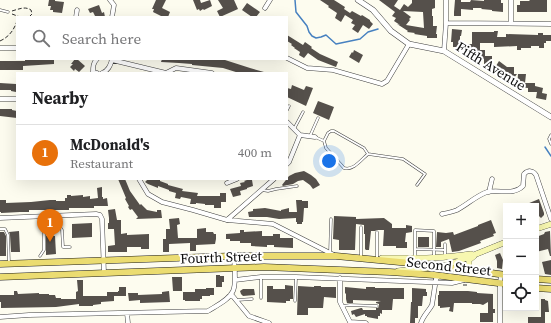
<!DOCTYPE html>
<meta charset="utf-8">
<style>
:root{--surface:#fff;--page:#f2f2f2;--text:#202124;--muted:#757577;--line:#e0e0e0;--accent:#b45309}
body{margin:0;font-family:"Source Serif 4",serif;background:var(--page);color:var(--text)}
.controls{position:absolute;right:12px;bottom:12px;display:grid;overflow:hidden;border-radius:0px;box-shadow:0 4px 16px #0002}
.controls button{width:36px;height:36px;display:grid;place-items:center;padding:0;border:0;border-bottom:1px solid var(--line);background:var(--surface);color:var(--text);font:20px sans-serif}
.you{position:absolute;left:329px;top:161px;width:14px;height:14px;margin:-10px;border:3px solid #fff;border-radius:50%;background:#1a73e8;box-shadow:0 0 0 6px #1a73e833}
.badge{display:grid;place-items:center;width:26px;height:26px;border-radius:50%;background:var(--accent);color:#fff;font-size:13px;font-weight:700}
.pin{position:absolute;translate:-50% -33px;filter:drop-shadow(0 1px 2px #0008)}
.pin::after{content:'';position:absolute;top:21px;width:14px;height:12px;background:inherit;clip-path:polygon(0 0,100% 0,50% 100%)}
.list{margin:0;padding:0;list-style:none}
h2{display:flex;justify-content:space-between;align-items:center;height:52px;margin:0;padding:0 16px;font-size:17px}
h2 small{font-size:13px;font-weight:400;color:var(--muted)}
.list li{display:grid;grid-template-columns:26px 1fr auto;gap:12px;align-items:center;box-sizing:border-box;height:56px;padding:0 16px;border-top:1px solid var(--line)}
.list b{display:block;font-size:15px;white-space:nowrap}
.list p{margin:0;font-size:13px;white-space:nowrap;color:var(--muted)}
.list em{font-size:13px;font-style:normal;color:var(--muted)}
.icon{flex:none;width:22px;height:22px;fill:none;stroke:currentColor;stroke-width:2;stroke-linecap:round;stroke-linejoin:round}
.map{position:relative;flex:none;width:551px;height:323px;overflow:hidden}
.search{position:absolute;background:var(--surface);box-shadow:0 4px 16px #0002;left:16px;top:16px;width:272px;height:44px;display:flex;align-items:center;gap:10px;box-sizing:border-box;padding:0 14px;border-radius:0px;color:var(--muted);font-size:15px}
.panel{position:absolute;background:var(--surface);box-shadow:0 4px 16px #0002;left:16px;top:72px;width:272px;height:108px;border-radius:0px}
.map>svg:first-child{display:block}
</style>
<div class="map">
<svg width="551" height="323" viewBox="0 0 551 323">
<rect width="100%" height="100%" fill="#fdfcef"/>
<g fill="none" stroke-linecap="round" stroke-linejoin="round">
<path stroke="#4781c0" stroke-width="1.5" d="M295 0 296 12 307 26 309 32 312 36 316 38 321 37 326 35 336 44 360 39 368 32 378 29
M545 147 551 156"/>
</g>
<path fill="#55504b" fill-rule="evenodd" d="M49 0H55V1L64 2 62 13 53 12V10H50L51 6H48Z
M156 0H166L162 8 170 12 168 17H163L153 12 154 9H152Z
M193 0H200L201 3 210 0 212 6 204 10 203 9 200 11 199 9 197 10Z
M218 0H234L238 9 220 17 217 11 223 8Z
M320 0H334L345 7 344 9 350 13 352 11 361 16 362 15 370 20V21L373 24 369 29 363 25 358 33 352 29 355 25 351 23 353 20 345 15 341 22 335 18 337 13 328 7 329 6Z
M379 0H398L394 6 400 10 404 4 408 7 412 3V0H435V8L432 9V16H433V26H437L436 34H437V38H427V36L414 34 415 33 407 32 408 31 397 24 400 25 394 21 396 18 392 16 395 12ZM403 11 423 12 424 28 406 25 410 20 409 19 411 17Z
M455 0H461V2H470L471 0 484 1V0H501V3H503V12L492 11V10L481 9 482 8H473V10L461 9V16H454V12Z
M530 0H547V12H517V5H520V1H529Z
M247 3 260 12 256 17H252L242 10Z
M99 5 102 13 104 12 105 17H93L95 16 93 12 90 13 88 9Z
M452 29 462 30 461 36H460V44H472V32H494V31H498L497 37H506V34L538 35V33H543V35H551V41H546V43H544V48H539V46H531V48H521V50H517V46L494 47V43H480V50H485V56H492V66H489V64H484V59H473V54H466V53H464V51H456V47H453V42H451Z
M287 35 303 45 305 42 312 47 311 48 320 54 338 62 336 67 318 60 308 53 304 58 299 55 300 52 294 48H295L291 45 292 44 287 41Z
M354 50 363 55 359 63 349 57 352 52 353 53Z
M29 59H54V64L23 66V70H0V61H25V60Z
M75 59H77L85 66 79 72 75 69 74 71 70 67 73 64H71Z
M162 59 225 60 250 68 264 72V73H239L223 68 192 65V64L179 63 161 62Z
M499 61 507 67H514V74H517L511 82 495 73 496 70 495 69 497 66H496Z
M518 74H526L525 83H535V86L543 88 542 93 547 94 546 100 536 98 537 92H528V88L517 87Z
M0 83 16 84V92L11 91V90H0Z
M292 85 304 90 306 86 313 88 306 106 287 97V88L291 89Z
M318 101 334 107 329 120 313 113Z
M0 109H12V110L17 111V118L0 116Z
M304 171 311 175 316 179 320 185 313 189 310 185 303 180 298 181 293 184 283 186 282 185 289 176 295 173Z
M118 179H125L130 191 140 205 141 204 147 210 157 212V210H161L162 218 136 219 138 217 132 209 130 210 128 207 129 206 125 199 126 198Z
M148 179H160V181L168 184V185L183 189 182 191 198 193 197 196H220V193H226V202H221V208H214V205H205V204L196 203V204H190L191 199 181 197 180 199 175 198 176 193 169 191V190L158 186V188L148 184 145 182Z
M250 179V180H252L253 186 247 188V189L240 191 241 195 233 197 230 189 241 186 240 183 245 182 244 181Z
M102 187V197H103V199L107 198 108 206H94V208H69V210H29V212H20L1 213V212H0V200H6V203L31 202 50 200H56V201H65V198H67V195H71V196L83 195V197L90 196V199L98 198 97 188Z
M539 199 544 213V215L541 218 538 215 536 210V206H522Z
M296 200H302V201H308V208H304L303 222H302V224H297V222H296V218L279 219 267 217H249L248 212 253 211V209L265 208 281 211V210L289 208V212H297Z
M115 209 117 220H121V234L127 233V235L149 234V249H141V247H127V252H108V246L115 245 114 229H108V223H109V218L108 210Z
M334 216 356 217V219L384 218 392 224V228H406V225L412 226V232L406 233 405 242H407V248H396V246H383L384 230H377L375 231H371L369 250H366L365 249V234H364V225L356 224 355 250H339V240L333 239Z
M179 218 180 224 177 225 178 238H197V229L206 228V232H213L214 234H216V239L215 244 196 245V251H190V243L169 244V252H163V239H166V229H170L169 219Z
M491 220 496 233 493 234 494 236 480 241 481 243 459 251 452 252 449 239 441 242V247H436L437 232 446 233 453 232 454 235 478 226V225Z
M92 223V237L72 238V224Z
M240 230H244V232L262 231V236H273V234H280V238H293V248L274 247V245H267V247L251 246V243H240V241H230V239H226V234L240 233Z
M19 231 20 252H11L10 235 9 232Z
M550 231 551 256H550L548 249 536 252V237L544 234 545 232Z
M0 232H4L6 236V256H0Z
M46 236H55L56 254 46 255Z
M418 237H429V247H418Z
M500 253 503 260 502 269 497 268V261L495 255Z
M551 260V275L545 274 542 262Z
M216 275H220V276H224V282H222V287H216Z
M172 277H182V291H173Z
M77 280H83V296H107V292H118V291H119V287H126V296H114V301L101 302V304L93 305V306H79V304L56 307 1 308V302H0V295H14V291H17L18 294 39 293V294H49V295H55L56 298H61V299H76V292L78 291Z
M285 285 293 286V299H290V301H286V303L267 302V286H273V289H285Z
M298 286 314 287V286H321V287H336V298L324 297 323 308H308V315H297Z
M345 287 366 289V287H375V288H404V299H393L392 310H382V314L380 313V316H378V319L367 317V316H365V314L356 317 354 314 352 315 351 311 361 308H362L363 310H376V308H378L379 306V304L376 303V302L381 301 353 300V303H347L346 299V294L345 293Z
M206 288H214V295H210V296H202V299H200V301H185V300H183V292H195V289H206Z
M412 288 426 289V292H427V296H423L422 306H418V318H415V323H410L411 302H412Z
M243 289H254L255 295 243 296 241 294 240 291Z
M169 291 170 302 140 303V300L129 301 128 293H138V295L162 294V292Z
M439 291H468L477 292V293L493 294V309H495V313H493V322H480V313H488V302L483 305 480 304H472V303H454L453 312 449 311 450 307 440 308V306H438V295H439Z
M541 299H545V300L548 301 549 312H545V323H528V317H541Z"/>
<g fill="none" stroke-linecap="round" stroke-linejoin="round">
<defs>
<path id="service" d="M0 10 8 12
M287 110 289 106
M294 129 303 112
M331 131H334L364 148 368 154C361 160 353 171 344 168L326 148 324 141 328 133Z
M551 135 549 139 551 144
M310 136 318 118
M315 137 324 141
M368 154 403 159 425 174 417 185
M262 190 268 191 276 189 297 186
M0 229H5L8 235 9 263
M415 249 445 250
M330 253 331 219
M40 256 44 250V231L46 228 60 227 62 230 63 247H70
M445 256V244
M361 257V227
M377 258V232
M415 258V230L434 231V257
M261 278V298
M237 300 252 299
M295 301 296 278
M343 306 350 305 377 306"/>
<path id="minor" d="M110 0 114 5 112 17
M265 8 270 0
M76 17 77 10
M446 23 551 24
M511 23V0
M0 48H17
M444 51 446 23V0
M287 58 307 68 333 70 382 84 387 81 409 44
M112 60 166 73 176 68 212 73
M97 73 93 72C93 67 93 63 97 59
M102 73C108 71 110 66 112 60L111 59
M0 99H17
M287 122 300 135 315 137
M287 164 289 162 300 135
M139 179 148 194 162 202 193 210 227 220 273 224 334 255
M227 183 237 179
M489 192 492 179
M442 214C447 213 452 212 457 210 468 204 476 196 487 192 499 189 513 196 523 186L524 174C528 170 533 170 536 175L551 219
M0 218 96 214 100 215 102 219 104 273
M227 220 274 179
M340 278V302L350 322 366 323
M235 280 261 277H296L452 283 464 280
M231 294 249 316 269 323
M127 313 128 323
M0 317 29 315 208 311C216 306 229 300 233 291 237 282 234 265 234 256
M421 323C423 316 428 312 432 305L436 279 439 276
M500 323V283L501 275"/>
<path id="tertiary" d="M358 0 373 10 391 31 409 44 444 51 551 117"/>
<path id="secondary" d="M536 229 551 224
M474 256 469 260V266L471 269 475 270
M382 258C411 258 441 259 471 254
M444 266 459 261 506 242
M398 271 436 267"/>
<path id="primary" d="M0 264 234 256H336L442 266 450 268 469 270 506 275
M0 277 264 267 390 272 434 275 506 284
M536 279 551 280
M536 288 551 289"/>
</defs>
<use href="#service" stroke="#404040" stroke-width="3"/>
<use href="#minor" stroke="#404040" stroke-width="5"/>
<use href="#tertiary" stroke="#404040" stroke-width="6"/>
<use href="#secondary" stroke="#2f2f2f" stroke-width="6"/>
<use href="#primary" stroke="#1e1e1e" stroke-width="7"/>
<path stroke="#2f2f2f" stroke-width="1" stroke-dasharray="4 2" stroke-linecap="butt" d="M12 11C19 9 25 6 31 10L32 14 29 17
M12 14 20 17
M0 41C9 37 14 30 17 21
M463 285H469"/>
<use href="#service" stroke="#fff" stroke-width="2"/>
<use href="#minor" stroke="#fff" stroke-width="4"/>
<use href="#tertiary" stroke="#fff" stroke-width="5"/>
<use href="#secondary" stroke="#f7f7b0" stroke-width="5.5"/>
<use href="#primary" stroke="#ebdc71" stroke-width="6"/>
</g>
<g text-anchor="middle" stroke-width="4" stroke-linejoin="round" paint-order="stroke">
<g font-size="14" fill="#0d0d0d" stroke="#fff">
<text transform="translate(491 66) rotate(32)" y="5">Fifth Avenue</text>
<text transform="translate(221 257) rotate(-2)" y="5">Fourth Street</text>
<text transform="translate(449 266) rotate(6)" y="5">Second Street</text>
</g>
</g>
</svg>
<div class="controls">
<button>+</button>
<button>−</button>
<button><svg class="icon" aria-label="locate" viewBox="0 0 24 24"><circle cx="12" cy="12" r="6"/><path d="M12 2v4M12 18v4M2 12h4M18 12h4"/></svg></button>
</div>
<div class="you"></div>
<div class="pin badge" style="left:50px;top:242px;background:#e8710a">1</div>
<div class="search"><svg class="icon" aria-label="search" viewBox="0 0 24 24"><circle cx="10" cy="10" r="6"/><path d="M15 15l6 6"/></svg>Search here</div>
<section class="panel">
<h2>Nearby<small></small></h2>
<ul class="list">
<li><span class="badge" style="background:#e8710a">1</span><div><b>McDonald's</b><p>Restaurant</p></div><em>400 m</em></li>
</ul>
</section>
</div>
